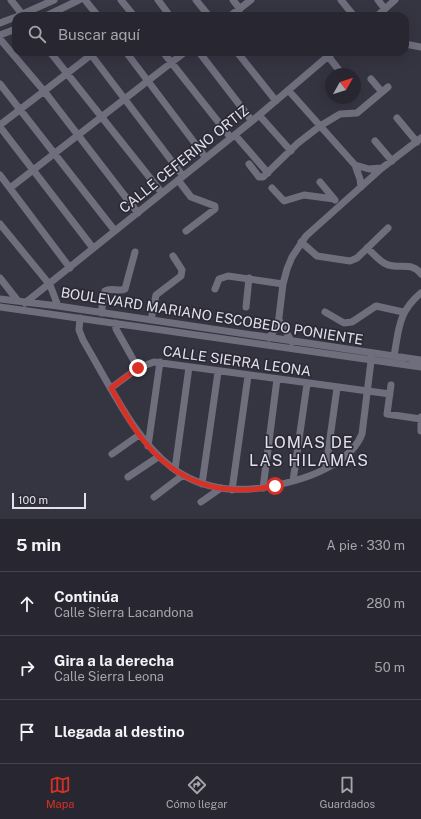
<!DOCTYPE html>
<html lang="es">
<meta charset="utf-8">
<style>
:root{--surface:#282731;--page:#302f39;--text:#f1f3f6;--muted:#a5a5ab;--line:#44444d;--accent:#d93025}
body{margin:0;font-family:"Public Sans",sans-serif;background:var(--page);color:var(--text)}
.compass{position:absolute;left:325px;top:68px;width:36px;height:36px;border-radius:50%;background:var(--surface);box-shadow:0 4px 16px #0002;rotate:51deg}
.scale{position:absolute;left:12px;bottom:10px;width:74px;box-sizing:border-box;padding-left:4px;border:2px solid #e2e1ea;border-top:0;font-size:11px;line-height:14px;white-space:nowrap;color:#e2e1ea;-webkit-text-stroke:3px #2b2a36;paint-order:stroke}
.stop{position:absolute;width:12px;height:12px;margin:-9px;border:3px solid #d93025;border-radius:50%;background:#fff}
.stop.end{background:#d93025;border-color:#fff;box-shadow:0 1px 4px #0008}
.list{margin:0;padding:0;list-style:none}
h2{display:flex;justify-content:space-between;align-items:center;height:52px;margin:0;padding:0 16px;font-size:17px}
h2 small{font-size:13px;font-weight:400;color:var(--muted)}
.list li{display:grid;grid-template-columns:26px 1fr auto;gap:12px;align-items:center;box-sizing:border-box;height:64px;padding:0 16px;border-top:1px solid var(--line)}
.list b{display:block;font-size:15px;white-space:nowrap}
.list p{margin:0;font-size:13px;white-space:nowrap;color:var(--muted)}
.list em{font-size:13px;font-style:normal;color:var(--muted)}
.icon{flex:none;width:22px;height:22px;fill:none;stroke:currentColor;stroke-width:2;stroke-linecap:round;stroke-linejoin:round}
.map{position:relative;flex:none;width:421px;height:519px;overflow:hidden}
.search{position:absolute;background:var(--surface);box-shadow:0 4px 16px #0002;left:12px;right:12px;top:12px;height:44px;display:flex;align-items:center;gap:10px;box-sizing:border-box;padding:0 14px;border-radius:12px;color:var(--muted);font-size:15px}
.sheet{height:244px;background:var(--surface)}
nav{display:flex;justify-content:space-around;align-items:center;box-sizing:border-box;height:56px;border-top:1px solid var(--line);background:var(--surface);font-size:11px;color:var(--muted)}
nav a{display:grid;justify-items:center;gap:2px}
nav .on{color:var(--accent)}
.map>svg:first-child{display:block}
</style>
<div class="map">
<svg width="421" height="519" viewBox="0 0 421 519">
<rect width="100%" height="100%" fill="#353441"/>
<g fill="none" stroke-linecap="round" stroke-linejoin="round">
<path stroke="#6f6e7d" stroke-width="7" d="M11 0 22 14
M85 0 98 16
M121 0 134 16
M158 0 170 16
M196 0 209 16
M233 0 240 9
M341 0 354 16
M378 0 385 9
M18 16 54 0
M46 16 79 0
M230 16 251 0
M377 16 395 0
M0 23 16 17
M0 35 16 29
M0 39 44 91 138 213
M405 44 421 47
M50 52 162 193
M89 52 183 176
M126 52 206 158
M163 52 231 138
M199 52 252 121
M237 52 276 101
M328 56 342 74
M371 79 382 92
M0 84 115 231
M289 91 355 165 360 179 361 187
M259 115 291 151
M397 118 417 142
M0 125 91 55
M0 127 93 248
M235 135 268 173
M375 141 392 161
M249 164 259 177H263L298 143 320 126 340 114 357 113 388 87
M355 165 369 169 382 168
M0 175 70 268
M178 180 191 197 215 206V209L186 231
M320 182 335 200
M10 188 185 52
M272 188 284 201 304 195 334 199
M0 224 50 285 58 306
M301 242 317 256 350 261 357 258 388 228
M367 248C373 253 379 261 386 264 398 270 413 261 421 274
M0 278 18 301
M215 289 219 279 228 276 283 284
M0 299 58 306 421 360
M25 303 252 121 333 52
M0 307 421 367
M246 307 249 278
M325 312 344 323 352 322 376 306 403 312
M101 313 105 291C111 287 119 292 125 289L135 252
M80 318 79 330 83 340C138 434 168 518 297 480 321 473 353 458 362 434L372 353
M151 320 156 295 181 276 182 270 173 256
M279 320 292 342
M115 323 116 329 138 368
M269 338 278 325 283 284 287 269 292 257 306 236 382 168 421 138
M394 356C399 329 398 312 421 293
M391 385 387 414 421 419
M111 388 138 368 154 362 390 394
M421 417V431
M148 446 160 362
M112 454 139 435
M326 467 337 388
M175 469 189 367
M128 477 158 457
M293 481 307 384
M202 484 218 372
M263 488 277 379
M232 490 248 376
M154 497 183 475
M201 502 221 488"/>
</g>
<g fill="none" stroke-linecap="round" stroke-linejoin="round">
<path stroke="#d93025" stroke-width="5" d="M138 368 111 388C121 405 130 424 143 440 178 484 221 497 275 486"/>
</g>
<g text-anchor="middle" stroke-width="3.5" stroke-linejoin="round" paint-order="stroke">
<g font-size="14" fill="#e2e1ea" stroke="#2b2a36">
<text transform="translate(184 159) rotate(-39)" y="5">CALLE CEFERINO ORTIZ</text>
<text transform="translate(212 316) rotate(9)" y="5">BOULEVARD MARIANO ESCOBEDO PONIENTE</text>
<text transform="translate(237 361) rotate(8)" y="5">CALLE SIERRA LEONA</text>
</g>
<g font-size="16" letter-spacing="1" fill="#e2e1ea" stroke="#2b2a36">
<text x="309" y="448">LOMAS DE<tspan x="309" dy="18">LAS HILAMAS</tspan></text>
</g>
</g>
</svg>
<svg class="compass" viewBox="-18 -18 36 36"><path d="M0-13l5 13h-10z" fill="#e53935"/><path d="M0 13l5-13h-10z" fill="#a5a5ab"/></svg>
<div class="scale">100 m</div>
<div class="stop" style="left:275px;top:486px"></div>
<div class="stop end" style="left:138px;top:368px"></div>
<div class="search"><svg class="icon" aria-label="search" viewBox="0 0 24 24"><circle cx="10" cy="10" r="6"/><path d="M15 15l6 6"/></svg>Buscar aquí</div>
</div>
<section class="sheet">
<h2>5 min<small>A pie · 330 m</small></h2>
<ul class="list">
<li><svg class="icon" aria-label="ahead" viewBox="0 0 24 24"><path d="M12 20V5M6 11l6-6 6 6"/></svg><div><b>Continúa</b><p>Calle Sierra Lacandona</p></div><em>280 m</em></li>
<li><svg class="icon" aria-label="right" viewBox="0 0 24 24"><path d="M7 20v-9h11M14 6l5 5-5 5"/></svg><div><b>Gira a la derecha</b><p>Calle Sierra Leona</p></div><em>50 m</em></li>
<li><svg class="icon" aria-label="arrive" viewBox="0 0 24 24"><path d="M6 21V4h12l-3 4 3 4H6"/></svg><div><b>Llegada al destino</b></div></li>
</ul>
</section>
<nav>
<a class="on"><svg class="icon" aria-label="map" viewBox="0 0 24 24"><path d="M3 6l6-2 6 2 6-2v14l-6 2-6-2-6 2zM9 4v14M15 6v14"/></svg>Mapa</a>
<a><svg class="icon" aria-label="directions" viewBox="0 0 24 24"><path d="M12 3l9 9-9 9-9-9zM9 14v-3h6M13 9l2 2-2 2"/></svg>Cómo llegar</a>
<a><svg class="icon" aria-label="saved" viewBox="0 0 24 24"><path d="M7 4h10v16l-5-4-5 4z"/></svg>Guardados</a>
</nav>
